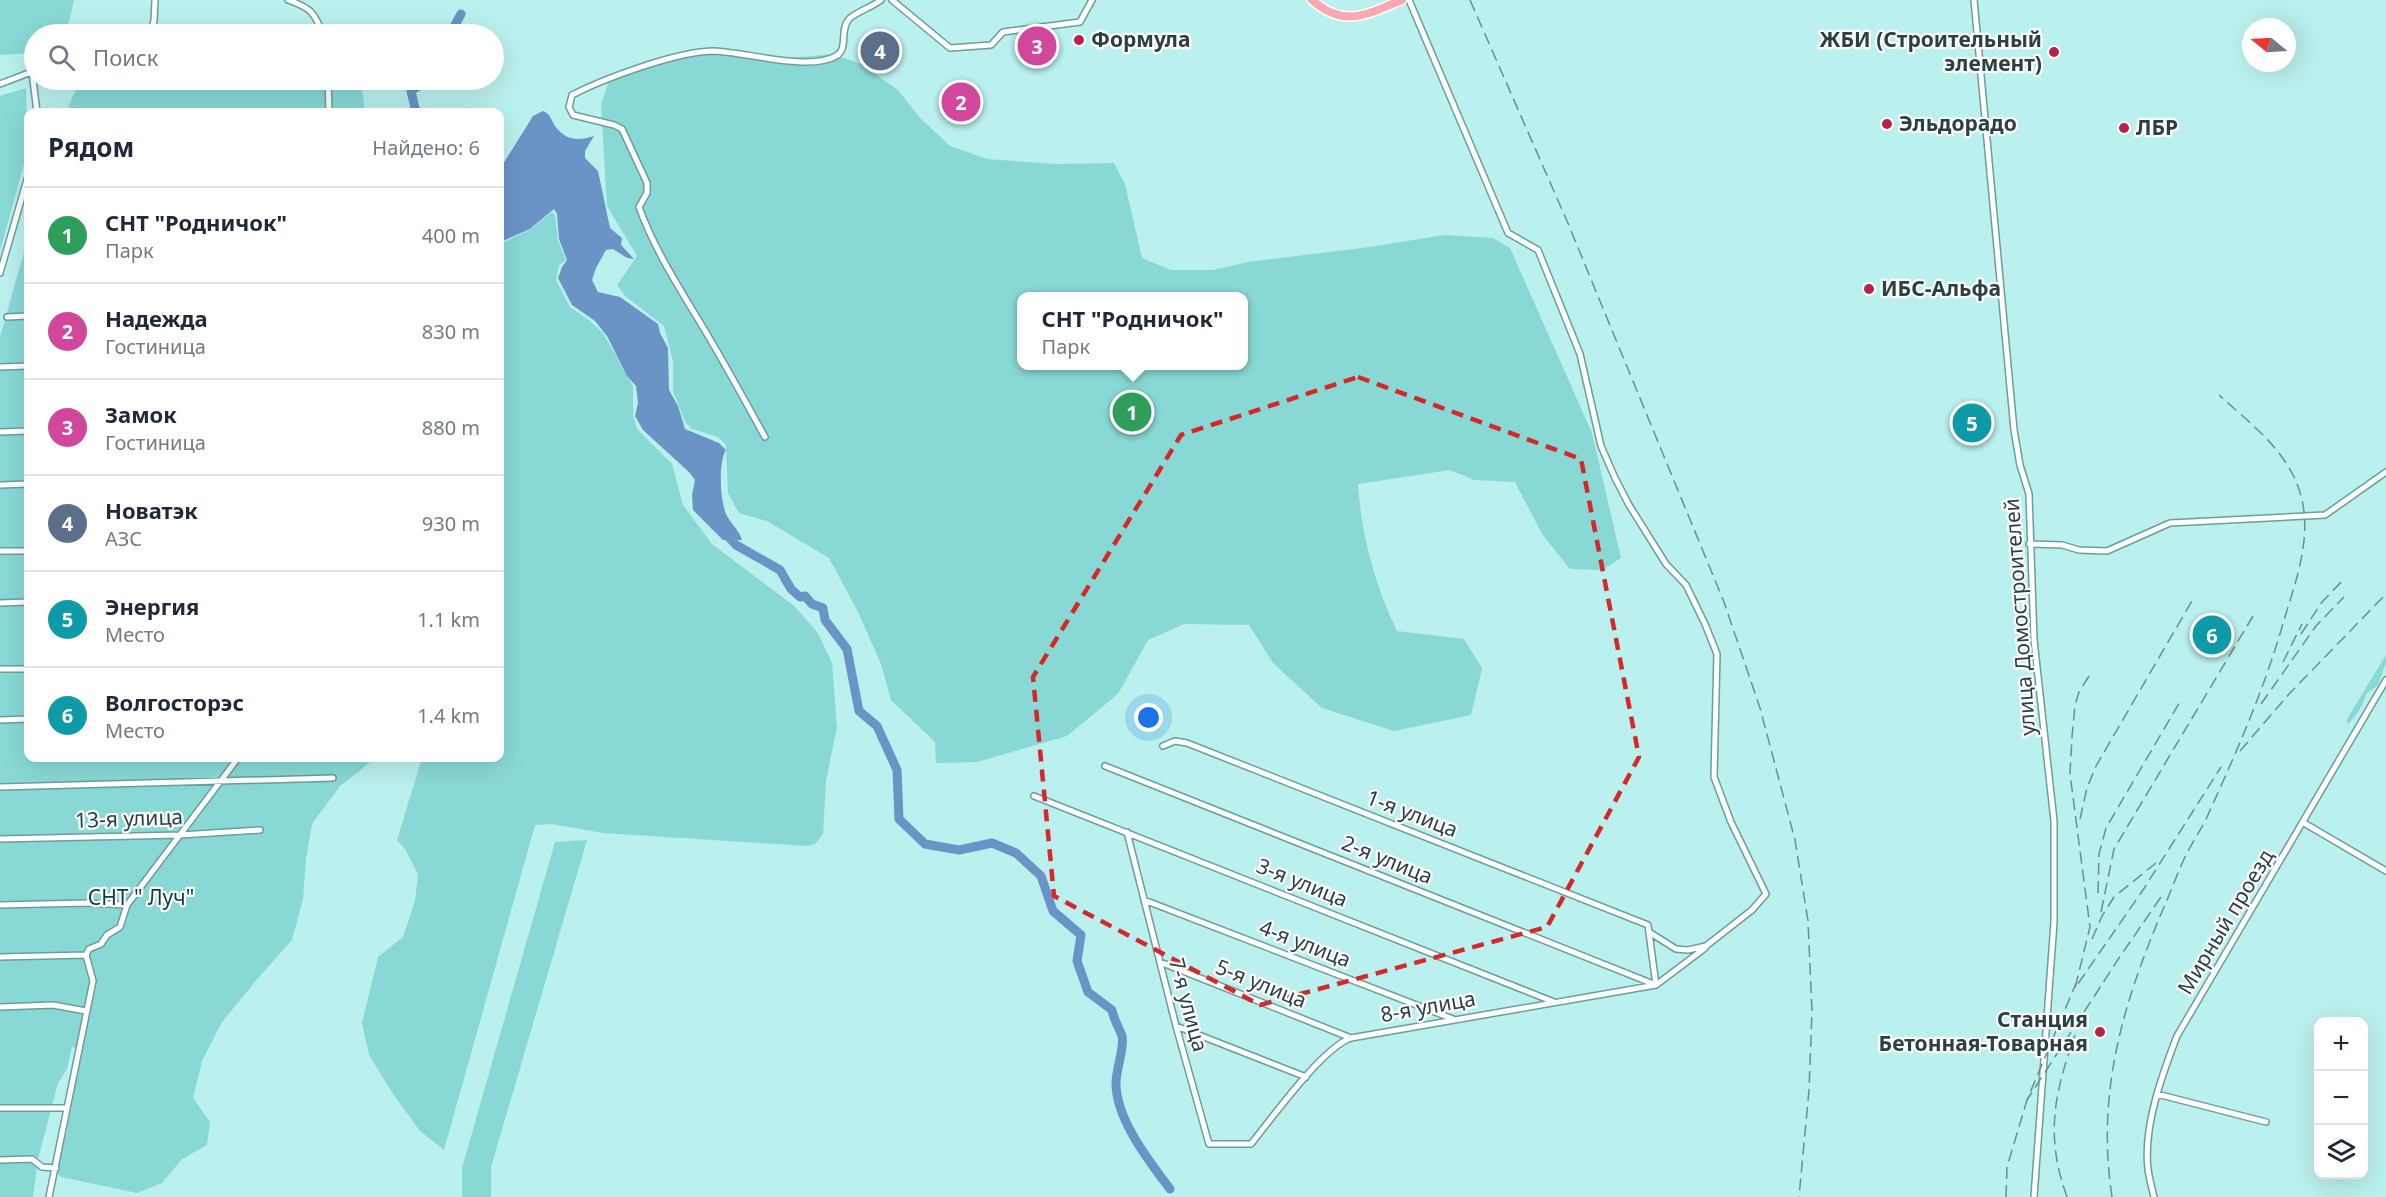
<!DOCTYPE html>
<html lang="ru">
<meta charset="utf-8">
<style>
:root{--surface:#fff;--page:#f6f6f7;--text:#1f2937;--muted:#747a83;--line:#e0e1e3;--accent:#b45309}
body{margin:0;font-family:"Noto Sans",sans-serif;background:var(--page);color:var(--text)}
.controls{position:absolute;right:18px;bottom:18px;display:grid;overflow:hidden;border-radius:12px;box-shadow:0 6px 24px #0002}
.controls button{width:54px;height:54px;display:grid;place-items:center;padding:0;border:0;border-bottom:2px solid var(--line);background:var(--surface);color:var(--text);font:30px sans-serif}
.compass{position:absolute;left:2242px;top:18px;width:54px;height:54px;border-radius:50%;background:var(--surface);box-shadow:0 6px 24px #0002;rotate:288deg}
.you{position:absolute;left:1149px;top:718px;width:21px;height:21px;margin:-15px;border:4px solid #fff;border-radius:50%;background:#1a73e8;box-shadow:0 0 0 9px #1a73e833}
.badge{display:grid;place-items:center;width:39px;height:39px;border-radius:50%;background:var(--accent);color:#fff;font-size:20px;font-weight:700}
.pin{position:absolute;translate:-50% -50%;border:3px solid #fff;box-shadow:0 2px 6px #0006}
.popup{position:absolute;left:1017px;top:292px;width:231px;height:78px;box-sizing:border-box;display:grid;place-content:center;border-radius:12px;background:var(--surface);filter:drop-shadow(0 2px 4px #0005);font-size:20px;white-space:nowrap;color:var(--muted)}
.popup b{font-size:22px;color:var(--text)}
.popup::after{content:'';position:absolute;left:50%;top:100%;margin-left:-12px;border:12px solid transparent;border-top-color:var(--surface)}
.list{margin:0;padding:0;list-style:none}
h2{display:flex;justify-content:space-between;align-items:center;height:78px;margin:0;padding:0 24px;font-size:26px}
h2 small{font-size:20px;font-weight:400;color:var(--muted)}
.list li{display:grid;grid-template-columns:39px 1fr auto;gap:18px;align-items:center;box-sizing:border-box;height:96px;padding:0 24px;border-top:2px solid var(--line)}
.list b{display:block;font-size:22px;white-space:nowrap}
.list p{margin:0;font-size:20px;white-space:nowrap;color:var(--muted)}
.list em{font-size:20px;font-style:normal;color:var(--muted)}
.icon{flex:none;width:33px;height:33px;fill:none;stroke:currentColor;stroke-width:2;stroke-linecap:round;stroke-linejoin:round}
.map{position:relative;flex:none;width:2386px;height:1197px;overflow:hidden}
.search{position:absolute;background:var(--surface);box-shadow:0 6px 24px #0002;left:24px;top:24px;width:480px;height:66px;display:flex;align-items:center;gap:15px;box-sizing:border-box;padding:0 21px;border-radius:33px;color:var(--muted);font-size:22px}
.panel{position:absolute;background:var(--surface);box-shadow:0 6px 24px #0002;left:24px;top:108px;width:480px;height:654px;border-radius:12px}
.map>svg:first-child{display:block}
</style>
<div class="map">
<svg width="2386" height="1197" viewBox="0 0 2386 1197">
<rect width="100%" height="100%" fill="#baf0ed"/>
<path fill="#88d9d6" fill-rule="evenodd" d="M0 0H74C66 34 71 34 34 34V53L0 55Z
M713 49 789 58 832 54 861 64 898 90 920 118 950 146 987 159 1056 164 1114 163 1125 184 1142 258 1171 270H1213L1248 262 1370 247 1444 235 1493 238 1510 248 1592 433 1621 558 1602 570 1570 569 1542 534 1515 482 1474 480 1450 470 1358 484C1361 534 1375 586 1397 631L1464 639 1482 668 1471 715 1394 731 1322 708 1273 663 1249 625 1184 624 1148 640 1118 694 1067 736 977 762 936 763 935 742 891 700 881 664 858 612 829 558 767 521 739 513 728 493 726 445 718 437 692 429 685 422 673 391V361L664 326 625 296 617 285 637 256 607 206 601 105 610 76 675 54ZM1021 296H1243V366H1021Z
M80 80H361L365 112H66Z
M26 88 28 149 0 251V96Z
M552 212 555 215 558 240 566 260 559 265 556 280 570 307 589 320 603 333 633 386V415L637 429 672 464 683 505 712 544 793 605 818 633 832 663 837 727 826 781 823 834 815 844 808 846 603 833 552 824 535 825 444 1150 420 1131 393 1094 369 1055 362 1023 378 957 403 937 415 901 418 874 405 849 397 840 422 758H500V244L531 229Z
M28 238V758H371L369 763 340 786 312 824 306 859 303 899 292 940 259 977 222 1022 202 1061 193 1098 210 1122 207 1145 182 1159 162 1183 137 1193 61 1177 57 1173 60 1151 67 1132 77 1048 72 1047 67 1069 58 1083 38 1159 33 1197H0V337Z
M2386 655V663L2378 685 2366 694C2365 702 2354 721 2347 724V719Z
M587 840 491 1167V1197H462V1168L555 842Z"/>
<path fill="#6a94c5" d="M543 111C551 114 551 120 555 126 566 141 578 141 594 136L585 151V158L598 171 610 228 622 238 621 245 634 259 627 258 613 249 606 250 596 268 592 280 598 292 620 297 658 324 660 333 668 348 669 390 678 406 685 429 719 443 726 450C718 462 720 503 727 516 732 525 739 530 742 540H723L693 510 692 495 695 480 689 472 643 430 635 416 638 403 636 386 627 376 607 336 595 321 572 305 558 278 562 267 567 260 559 239 557 214 554 209 530 229 500 242V169L533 116Z"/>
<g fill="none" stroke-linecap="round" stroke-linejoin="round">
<path stroke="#6a94c5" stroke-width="9" d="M450 34 461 14
M416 112 411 91 423 83 424 80
M725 533 736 545 780 570 791 589 800 597 805 596 812 604 823 608 825 620 847 649 859 711 877 726 897 770 899 819 925 844 959 850 992 843 1016 853 1041 876 1053 911 1081 935 1077 961 1088 992 1112 1010C1114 1021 1119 1027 1122 1036 1125 1046 1116 1070 1116 1082 1115 1118 1149 1161 1170 1189"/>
<defs>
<path id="minor" d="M288 0C311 8 314 12 323 34
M892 0 950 48 991 45 1003 32 1080 22 1092 0
M1409 0 1508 233 1538 250 1580 354 1601 446 1615 478 1629 505 1666 564 1686 585 1705 624 1717 654 1714 777 1731 822 1766 894 1752 910 1706 946 1688 950 1676 949 1649 932
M1974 0 2014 430 2020 465 2029 494 2034 640 2054 821V922L2034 1197
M150 34 154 21 155 0
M32 72 37 112
M328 80 329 112
M0 84 34 71
M0 273 28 176
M7 317 28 316
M0 367 28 366
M0 432 28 431
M765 437C745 401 725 364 704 329 680 289 655 251 639 207L647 193V183L622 129 614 125 573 115 569 107 572 95C605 78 676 52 712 51 743 51 808 72 836 56 849 49 839 30 849 19 856 12 872 7 881 0
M0 485 28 484
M2029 544 2062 545 2079 550 2107 551 2170 523 2325 515 2386 472
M0 551H28
M0 603 28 602
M0 669H28
M0 720 28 719
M1163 746 1175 741 1187 743 1648 925 1656 985
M1105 766 1656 985
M0 787 333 778
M1034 796 1554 1002
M2304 823 2386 871
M1127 832 1176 1026 1209 1144H1251C1272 1118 1323 1047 1351 1038L1656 985 1705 948
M0 839 180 835 260 830
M1144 900 1453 1019
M0 905 87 903 127 905
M0 957 86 955 89 949 101 944 107 935 120 927 127 905 238 758
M1160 962 1351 1038
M0 1007 53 1005 86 1011
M1176 1026 1306 1077
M2157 1094 2266 1122
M0 1108H67
M0 1160 32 1159 42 1167 56 1168
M49 1197 93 981 86 955
M2154 1197C2152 1188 2149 1178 2148 1169 2143 1127 2162 1075 2177 1036L2386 680"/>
<path id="trunk" d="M1312 0C1345 29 1367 14 1402 0"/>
</defs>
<use href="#minor" stroke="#6b9e9c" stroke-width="8"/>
<use href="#trunk" stroke="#fff" stroke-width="11"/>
<use href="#minor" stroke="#fff" stroke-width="5"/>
<use href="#trunk" stroke="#fca8b2" stroke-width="8"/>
<path stroke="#6b8f8d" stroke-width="1.5" stroke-dasharray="12 6" stroke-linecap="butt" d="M1470 0 1567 221 1724 602 1760 708 1795 840 1808 921 1812 1011 1809 1090 1799 1197
M2301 634 2322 602 2343 580
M2283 662 2302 624
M2089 676 2079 692 2075 705 2072 737 2070 774 2090 927 2075 988 2143 890 2221 767
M2261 704 2316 626 2344 597
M2240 751 2289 694 2386 594
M2080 819 2087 788 2096 766 2193 599
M2098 893 2099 854 2106 828 2181 700
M2101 912 2114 849 2253 616
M2092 939 2102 916 2114 897 2156 863
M2077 981 2027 1100 2119 958 2161 897
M2006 1197 2007 1167 2027 1100
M2067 1197C2045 1136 2054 1094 2075 1035
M2112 1197C2096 1092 2123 1003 2164 907 2172 889 2178 871 2187 853 2193 841 2201 830 2207 817 2236 753 2265 688 2284 620 2296 581 2311 540 2302 500 2292 454 2252 425 2219 395"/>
</g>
<path fill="none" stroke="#d62828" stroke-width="4.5" stroke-dasharray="12 8" stroke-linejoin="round" d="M1358 377 1581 459 1639 757 1547 927 1260 1005 1054 896 1033 677 1181 435Z"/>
<g fill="#b62448" stroke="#fff" stroke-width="2">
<circle cx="1079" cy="40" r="6"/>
<circle cx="2054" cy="52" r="6"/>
<circle cx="1887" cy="124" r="6"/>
<circle cx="2124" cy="128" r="6"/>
<circle cx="1869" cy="289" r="6"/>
<circle cx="2100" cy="1032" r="6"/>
</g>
<g text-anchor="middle" stroke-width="4.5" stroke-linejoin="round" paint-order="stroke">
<g font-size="21" font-weight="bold" fill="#2b4140" stroke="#fff" text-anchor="start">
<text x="1091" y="47">Формула</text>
<text x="2042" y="47" text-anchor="end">ЖБИ (Строительный<tspan x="2042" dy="24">элемент)</tspan></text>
<text x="1899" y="131">Эльдорадо</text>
<text x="2136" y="135">ЛБР</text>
<text x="1881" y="296">ИБС-Альфа</text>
<text x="2088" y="1027" text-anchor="end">Станция<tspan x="2088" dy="24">Бетонная-Товарная</tspan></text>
</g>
<g font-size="21" fill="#2b4140" stroke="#fff">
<text transform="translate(2020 617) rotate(-94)" y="7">улица Домостроителей</text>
<text transform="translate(1412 814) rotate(21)" y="7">1-я улица</text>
<text transform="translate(129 819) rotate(-2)" y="7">13-я улица</text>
<text transform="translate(1387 860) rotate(22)" y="7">2-я улица</text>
<text transform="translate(1302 883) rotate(22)" y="7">3-я улица</text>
<text transform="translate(2226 922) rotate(-59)" y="7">Мирный проезд</text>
<text transform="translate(1305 944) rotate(21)" y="7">4-я улица</text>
<text transform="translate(1261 984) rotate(22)" y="7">5-я улица</text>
<text transform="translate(1188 1005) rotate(75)" y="7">7-я улица</text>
<text transform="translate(1428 1007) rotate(-10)" y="7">8-я улица</text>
</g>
<g font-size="21" fill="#0e3a39" stroke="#fff">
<text x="141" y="905">СНТ " Луч"</text>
</g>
</g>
</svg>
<div class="controls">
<button>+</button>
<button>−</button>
<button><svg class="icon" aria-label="layers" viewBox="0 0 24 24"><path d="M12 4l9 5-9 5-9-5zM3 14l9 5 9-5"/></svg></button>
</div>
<svg class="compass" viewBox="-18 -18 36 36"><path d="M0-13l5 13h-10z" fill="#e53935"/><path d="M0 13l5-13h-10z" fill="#747a83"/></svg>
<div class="you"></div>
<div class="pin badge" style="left:1132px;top:412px;background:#2e9e5b">1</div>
<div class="popup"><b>СНТ &quot;Родничок&quot;</b>Парк</div>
<div class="pin badge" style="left:961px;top:102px;background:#d1479c">2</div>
<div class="pin badge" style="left:1037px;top:46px;background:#d1479c">3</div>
<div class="pin badge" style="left:880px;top:51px;background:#5c6f8a">4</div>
<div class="pin badge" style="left:1972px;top:423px;background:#0f9aa8">5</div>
<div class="pin badge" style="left:2212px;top:635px;background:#0f9aa8">6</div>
<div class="search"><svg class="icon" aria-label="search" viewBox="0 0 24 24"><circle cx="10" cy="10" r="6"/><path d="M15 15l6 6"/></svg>Поиск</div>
<section class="panel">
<h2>Рядом<small>Найдено: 6</small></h2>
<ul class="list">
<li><span class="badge" style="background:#2e9e5b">1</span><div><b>СНТ &quot;Родничок&quot;</b><p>Парк</p></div><em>400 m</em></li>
<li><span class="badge" style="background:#d1479c">2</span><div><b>Надежда</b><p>Гостиница</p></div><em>830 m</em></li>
<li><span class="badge" style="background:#d1479c">3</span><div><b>Замок</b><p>Гостиница</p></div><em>880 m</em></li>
<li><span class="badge" style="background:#5c6f8a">4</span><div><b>Новатэк</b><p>АЗС</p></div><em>930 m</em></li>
<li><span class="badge" style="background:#0f9aa8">5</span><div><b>Энергия</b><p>Место</p></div><em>1.1 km</em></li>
<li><span class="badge" style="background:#0f9aa8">6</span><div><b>Волгосторэс</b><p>Место</p></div><em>1.4 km</em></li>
</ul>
</section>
</div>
